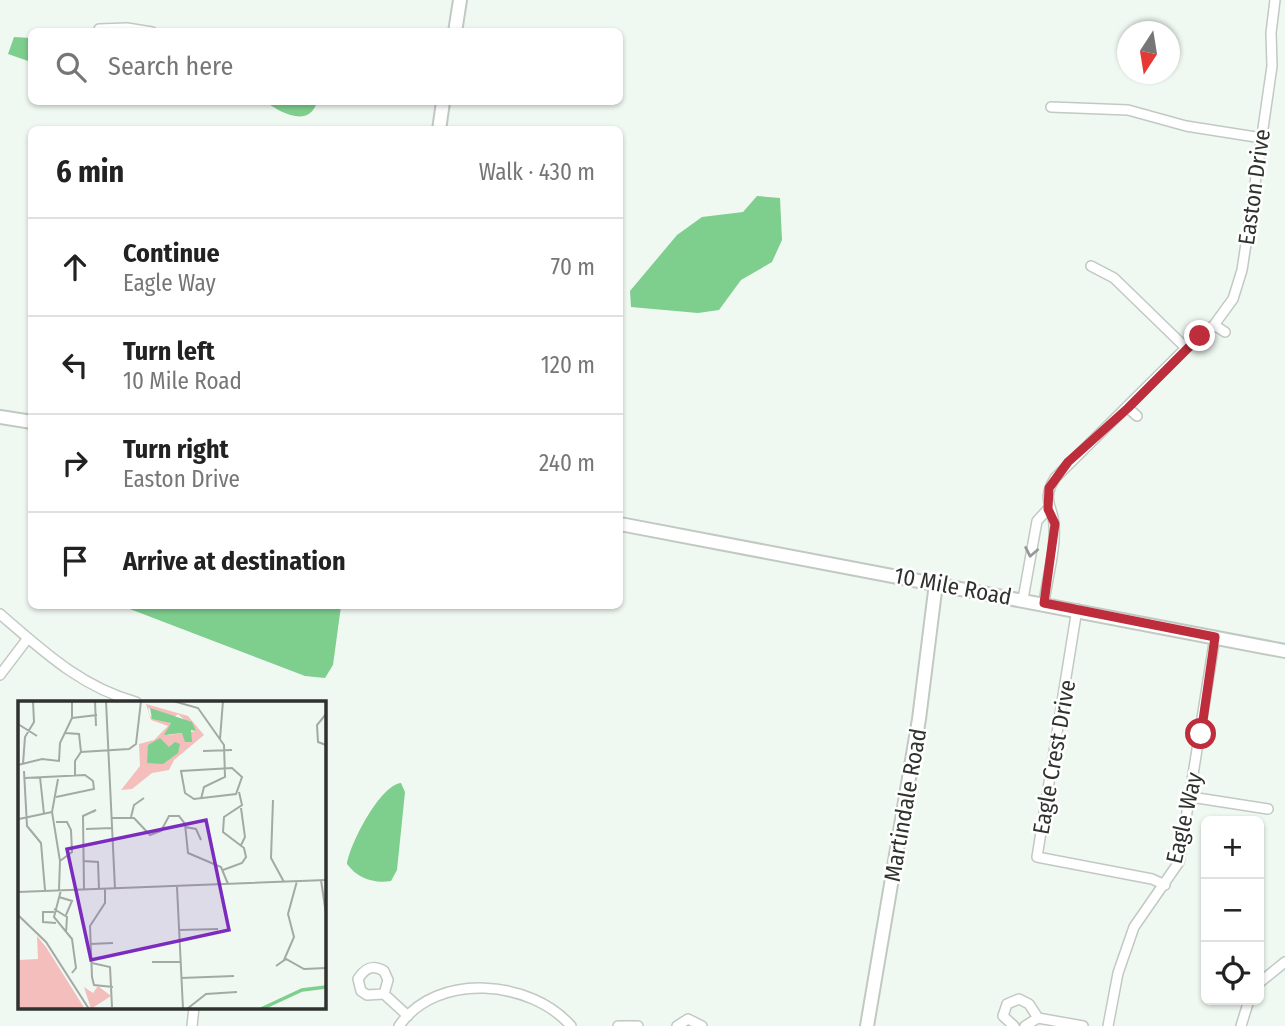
<!DOCTYPE html>
<meta charset="utf-8">
<style>
:root{--surface:#fff;--page:#f6f6f6;--text:#222;--muted:#767676;--line:#e0e0e0}
body{margin:0;font-family:"Fira Sans Condensed",sans-serif;background:var(--page);color:var(--text)}
.controls{position:absolute;right:21px;bottom:21px;display:grid;overflow:hidden;border-radius:10px;box-shadow:0 2px 5px #0004}
.controls button{width:63px;height:63px;display:grid;place-items:center;padding:0;border:0;border-bottom:2px solid var(--line);background:var(--surface);color:var(--text);font:35px sans-serif}
.compass{position:absolute;left:1117px;top:21px;width:63px;height:63px;border-radius:50%;background:var(--surface);box-shadow:0 2px 5px #0004;rotate:192deg}
.stop{position:absolute;width:21px;height:21px;margin:-16px;border:5px solid #bd2d3c;border-radius:50%;background:#fff}
.stop.end{background:#bd2d3c;border-color:#fff;box-shadow:0 2px 7px #0008}
.list{margin:0;padding:0;list-style:none}
h2{display:flex;justify-content:space-between;align-items:center;height:91px;margin:0;padding:0 28px;font-size:30px}
h2 small{font-size:23px;font-weight:400;color:var(--muted)}
.list li{display:grid;grid-template-columns:46px 1fr auto;gap:21px;align-items:center;box-sizing:border-box;height:98px;padding:0 28px;border-top:2px solid var(--line)}
.list b{display:block;font-size:26px;white-space:nowrap}
.list p{margin:0;font-size:23px;white-space:nowrap;color:var(--muted)}
.list em{font-size:23px;font-style:normal;color:var(--muted)}
.icon{flex:none;width:38px;height:38px;fill:none;stroke:currentColor;stroke-width:2;stroke-linecap:round;stroke-linejoin:round}
.map{position:relative;flex:none;width:1285px;height:1026px;overflow:hidden}
.search{position:absolute;background:var(--surface);box-shadow:0 2px 5px #0004;left:28px;top:28px;width:595px;height:77px;display:flex;align-items:center;gap:18px;box-sizing:border-box;padding:0 24px;border-radius:10px;color:var(--muted);font-size:26px}
.panel{position:absolute;background:var(--surface);box-shadow:0 2px 5px #0004;left:28px;top:126px;width:595px;height:483px;border-radius:10px}
.map>svg:first-child{display:block}
</style>
<div class="map">
<svg width="1285" height="1026" viewBox="0 0 1285 1026">
<rect width="100%" height="100%" fill="#f0f9f1"/>
<path fill="#7ece8e" d="M14 37 31 38V62L8 54Z
M266 102H317C309 128 281 113 266 102Z
M757 196 780 198 782 240 772 262 741 280 719 310 698 313 631 307 630 291 677 235 702 217 743 212Z
M122 606H341L333 665 325 678 305 676Z
M401 783 405 792 397 870 391 881C374 884 357 878 347 864 350 844 380 785 401 783Z"/>
<g fill="none" stroke-linecap="round" stroke-linejoin="round">
<defs>
<path id="street" d="M99 29 127 28 152 32
M1051 107 1128 110 1186 126 1262 138
M1091 266 1114 278 1186 348
M1214 325 1225 332
M1128 408 1137 416
M1023 599 1037 521 1048 509
M1044 603C1047 579 1056 549 1054 525 1053 505 1041 501 1055 478L1186 348 1214 325 1233 299 1242 270 1254 191 1272 66 1271 33 1275 0
M1077 609 1037 857 1152 879 1165 885
M0 614C43 651 81 687 136 702
M0 675 28 638
M1191 797 1268 809
M1259 983 1285 962
M384 994 388 980 384 971C372 964 365 968 358 979L361 991 367 995 384 994 408 1016
M192 1026 194 1007
M399 1026C437 971 531 980 571 1026
M618 1026H638
M677 1026 688 1019 702 1026
M1014 1026 1003 1016 1007 1004 1019 999 1029 1004 1038 1018
M1025 1026 1038 1018 1083 1026
M1108 1026 1118 973 1134 927 1179 862 1215 637
M1241 1026 1249 1000"/>
<path id="secondary" d="M455 32 460 0
M439 130 443 102
M0 417 32 422
M620 524 1285 651
M867 1026 919 719 936 583"/>
</defs>
<use href="#street" stroke="#c1c9c2" stroke-width="12"/>
<use href="#secondary" stroke="#c1c9c2" stroke-width="16"/>
<use href="#street" stroke="#fff" stroke-width="9"/>
<use href="#secondary" stroke="#fff" stroke-width="12"/>
</g>
<defs><path id="oneway-chevron" d="M-2-3.5L2.5 0L-2 3.5" fill="none" stroke-width="1.6" stroke-linecap="round" stroke-linejoin="round" transform="scale(1.75)"/></defs>
<use stroke="#979897" href="#oneway-chevron" transform="translate(1031 552) rotate(101)"/>
<g fill="none" stroke-linecap="round" stroke-linejoin="round">
<path stroke="#bd2d3c" stroke-width="9" d="M1200 336 1128 408 1068 462 1049 488 1048 509 1055 524 1044 603 1215 637 1201 734"/>
</g>
<g text-anchor="middle" stroke-width="5" stroke-linejoin="round" paint-order="stroke">
<g font-size="23" fill="#2f322f" stroke="#fff">
<text transform="translate(1254 187) rotate(-82)" y="8">Easton Drive</text>
<text transform="translate(953 586) rotate(11)" y="8">10 Mile Road</text>
<text transform="translate(1054 757) rotate(-80)" y="8">Eagle Crest Drive</text>
<text transform="translate(905 805) rotate(-80)" y="8">Martindale Road</text>
<text transform="translate(1184 818) rotate(-77)" y="8">Eagle Way</text>
</g>
</g>
<g transform="translate(18 701)">
<rect width="308" height="308" fill="#f0f9f1"/>
<path d="M80 285 93 295 73 308 66 286 75 292Z" fill="#f4bebc"/>
<path d="M128 3 170 15 186 34 156 59 151 69 134 72 114 88 103 89 122 65 121 43 136 39 150 25 133 19ZM130 7 155 17 160 13 178 30 150 34 153 22 132 15Z" fill="#f4bebc" fill-rule="evenodd"/>
<path d="M19 235 28 246 67 308H0V259L20 258Z" fill="#f4bebc"/>
<path d="M132 7 174 21 178 30 173 29 174 41H167L164 32 146 34 153 22 134 18ZM142 37 151 46 157 41 162 43 160 52 145 63 129 62 130 44Z" fill="#7ece8e"/>
<path fill="none" stroke="#7ece8e" stroke-width="3.5" d="M243 308 284 289 308 286"/>
<path fill="none" stroke="#a3a9a3" stroke-width="2" d="M77 0 78 25M88 0 97 188M155 0 180 7 206 44 207 76 186 86 183 98M308 13 299 24 300 41 308 44M54 17 79 14M0 23 19 35M47 32 61 33 63 51M202 38 205 0M185 50 214 49M5 63 7 36 16 21 15 0M0 64 24 58 41 60 42 42 54 17V0M214 67 224 76 218 93 176 98 167 92 163 70ZM6 70 9 125 23 142 27 189M57 74V60L63 51 111 48 118 43 123 0M22 76 26 113M7 77 67 74 75 80 76 88 38 96M40 78 34 111 42 160 41 189M255 99 253 157 266 181M223 107 227 136 223 144M113 116 116 104 126 97M93 117H116L132 134 143 130 151 115H161L167 123 170 152 203 166 210 183M1 118 34 111M38 121H49L53 129 54 151 42 160M167 126 178 128 183 139M68 128 94 127M65 160 80 161 81 188M205 169 224 162 228 156 226 147 205 131 206 116 224 104 221 91M303 179 308 213M159 186 165 308M66 188 65 115 78 109 75 111M87 188V202L72 225 74 276 76 284 95 286M43 189 36 216 54 238 58 267 54 272M0 191 308 179M41 196 54 200 48 214M36 208 49 216 48 232M36 211H25V221L38 222M0 214 28 241 71 308M161 229 200 228M72 243 95 242M266 259 276 236 270 213 279 180M134 261H163M74 262 92 266 94 306M258 265 268 258 286 268 308 267M163 277 216 275M169 308 188 293 219 291"/>
<path fill="#7b2cbf" fill-opacity="0.15" stroke="#7b2cbf" stroke-width="3.5" d="M188 119 211 229 73 259 49 148Z"/>
<rect width="308" height="308" fill="none" stroke="#2f322f" stroke-width="3.5"/>
</g>
</svg>
<div class="controls">
<button>+</button>
<button>−</button>
<button><svg class="icon" aria-label="locate" viewBox="0 0 24 24"><circle cx="12" cy="12" r="6"/><path d="M12 2v4M12 18v4M2 12h4M18 12h4"/></svg></button>
</div>
<svg class="compass" viewBox="-18 -18 36 36"><path d="M0-13l5 13h-10z" fill="#e53935"/><path d="M0 13l5-13h-10z" fill="#767676"/></svg>
<div class="stop" style="left:1201px;top:734px"></div>
<div class="stop end" style="left:1200px;top:336px"></div>
<div class="search"><svg class="icon" aria-label="search" viewBox="0 0 24 24"><circle cx="10" cy="10" r="6"/><path d="M15 15l6 6"/></svg>Search here</div>
<section class="panel">
<h2>6 min<small>Walk · 430 m</small></h2>
<ul class="list">
<li><svg class="icon" aria-label="ahead" viewBox="0 0 24 24"><path d="M12 20V5M6 11l6-6 6 6"/></svg><div><b>Continue</b><p>Eagle Way</p></div><em>70 m</em></li>
<li><svg class="icon" aria-label="left" viewBox="0 0 24 24"><path d="M17 20v-9H6M10 6l-5 5 5 5"/></svg><div><b>Turn left</b><p>10 Mile Road</p></div><em>120 m</em></li>
<li><svg class="icon" aria-label="right" viewBox="0 0 24 24"><path d="M7 20v-9h11M14 6l5 5-5 5"/></svg><div><b>Turn right</b><p>Easton Drive</p></div><em>240 m</em></li>
<li><svg class="icon" aria-label="arrive" viewBox="0 0 24 24"><path d="M6 21V4h12l-3 4 3 4H6"/></svg><div><b>Arrive at destination</b></div></li>
</ul>
</section>
</div>
